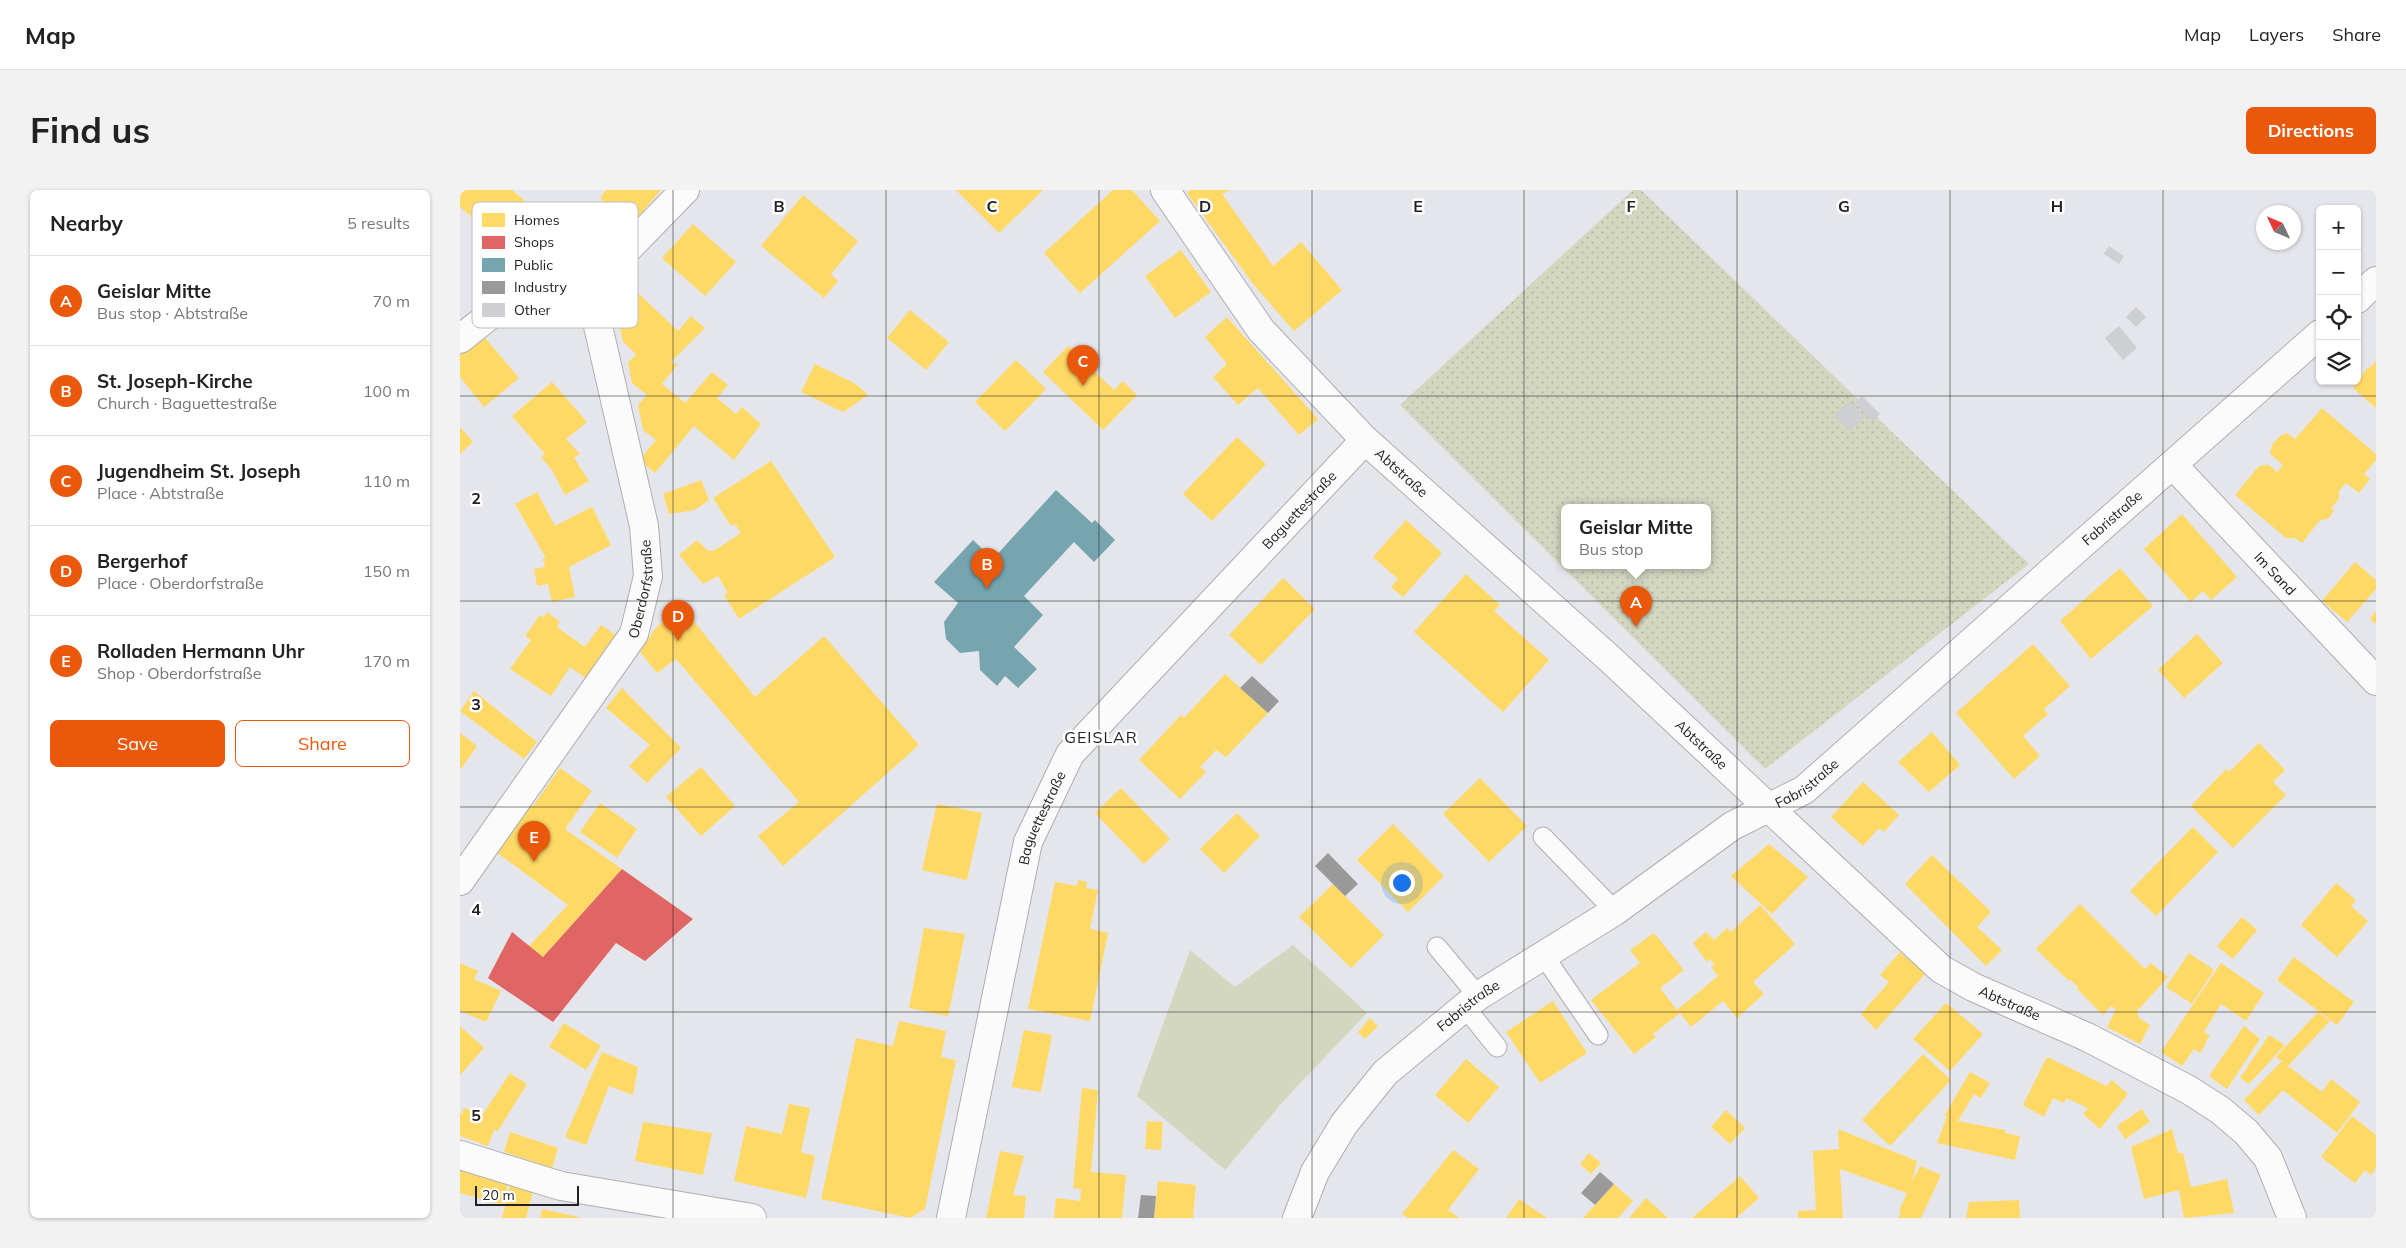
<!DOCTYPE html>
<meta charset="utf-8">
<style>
:root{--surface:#fff;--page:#f2f2f2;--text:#222;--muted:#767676;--line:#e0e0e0;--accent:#ea580c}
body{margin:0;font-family:Mulish,sans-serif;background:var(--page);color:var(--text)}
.controls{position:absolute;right:15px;top:15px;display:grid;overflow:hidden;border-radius:8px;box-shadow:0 1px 4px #0004}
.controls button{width:45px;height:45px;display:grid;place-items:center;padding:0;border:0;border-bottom:1px solid var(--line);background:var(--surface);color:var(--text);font:25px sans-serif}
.compass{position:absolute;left:1796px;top:15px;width:45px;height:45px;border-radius:50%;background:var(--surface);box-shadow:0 1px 4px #0004;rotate:314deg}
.scale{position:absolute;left:15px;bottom:12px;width:104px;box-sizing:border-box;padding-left:5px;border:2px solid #222225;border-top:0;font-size:14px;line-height:18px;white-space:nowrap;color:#222225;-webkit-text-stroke:4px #fff;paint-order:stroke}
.you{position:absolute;left:941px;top:692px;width:18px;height:18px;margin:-12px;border:4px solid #fff;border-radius:50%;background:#1a73e8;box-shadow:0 0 0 8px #1a73e833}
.badge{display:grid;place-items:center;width:32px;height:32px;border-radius:50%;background:var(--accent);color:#fff;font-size:16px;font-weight:700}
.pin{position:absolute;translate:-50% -41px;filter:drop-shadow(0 1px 2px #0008)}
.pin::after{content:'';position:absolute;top:26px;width:18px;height:15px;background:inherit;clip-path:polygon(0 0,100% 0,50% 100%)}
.popup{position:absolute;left:1101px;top:314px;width:150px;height:65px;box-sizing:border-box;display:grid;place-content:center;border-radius:8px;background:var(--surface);filter:drop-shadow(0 1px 4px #0005);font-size:16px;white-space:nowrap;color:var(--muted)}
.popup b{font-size:19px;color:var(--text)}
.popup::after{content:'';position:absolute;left:50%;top:100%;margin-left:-10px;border:10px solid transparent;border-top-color:var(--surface)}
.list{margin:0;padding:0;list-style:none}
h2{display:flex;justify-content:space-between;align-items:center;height:65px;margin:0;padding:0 20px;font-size:21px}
h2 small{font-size:16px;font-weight:400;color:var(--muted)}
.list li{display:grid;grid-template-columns:32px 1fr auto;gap:15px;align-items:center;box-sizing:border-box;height:90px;padding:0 20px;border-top:1px solid var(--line)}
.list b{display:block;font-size:19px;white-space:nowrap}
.list p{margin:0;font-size:16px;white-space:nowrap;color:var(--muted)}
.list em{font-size:16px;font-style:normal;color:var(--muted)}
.actions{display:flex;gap:10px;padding:15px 20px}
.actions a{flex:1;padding:11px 0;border:1px solid var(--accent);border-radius:8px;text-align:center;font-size:18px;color:var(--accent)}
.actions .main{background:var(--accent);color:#fff}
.icon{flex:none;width:28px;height:28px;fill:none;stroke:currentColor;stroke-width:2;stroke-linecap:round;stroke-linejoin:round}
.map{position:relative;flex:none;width:1916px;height:1028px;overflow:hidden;border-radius:8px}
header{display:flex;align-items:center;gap:30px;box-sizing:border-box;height:70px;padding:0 25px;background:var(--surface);border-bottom:1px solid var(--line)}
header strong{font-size:24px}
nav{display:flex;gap:28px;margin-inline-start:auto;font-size:18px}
.intro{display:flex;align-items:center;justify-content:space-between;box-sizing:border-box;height:120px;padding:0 30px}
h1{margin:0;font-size:35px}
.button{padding:12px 22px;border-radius:8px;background:var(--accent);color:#fff;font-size:18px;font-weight:700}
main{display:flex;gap:30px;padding:0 30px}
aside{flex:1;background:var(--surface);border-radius:8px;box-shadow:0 1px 4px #0004}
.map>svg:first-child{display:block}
</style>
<header>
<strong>Map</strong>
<nav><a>Map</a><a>Layers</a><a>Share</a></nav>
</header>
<div class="intro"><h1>Find us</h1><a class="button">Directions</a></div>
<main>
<aside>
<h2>Nearby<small>5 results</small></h2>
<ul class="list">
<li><span class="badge">A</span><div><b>Geislar Mitte</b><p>Bus stop · Abtstraße</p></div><em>70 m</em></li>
<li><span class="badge">B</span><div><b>St. Joseph-Kirche</b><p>Church · Baguettestraße</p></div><em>100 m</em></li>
<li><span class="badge">C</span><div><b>Jugendheim St. Joseph</b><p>Place · Abtstraße</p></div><em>110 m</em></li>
<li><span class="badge">D</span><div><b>Bergerhof</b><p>Place · Oberdorfstraße</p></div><em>150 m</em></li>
<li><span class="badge">E</span><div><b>Rolladen Hermann Uhr</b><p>Shop · Oberdorfstraße</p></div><em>170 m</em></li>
</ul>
<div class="actions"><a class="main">Save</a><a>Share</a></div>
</aside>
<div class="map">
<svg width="1916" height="1028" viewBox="0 0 1916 1028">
<defs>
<pattern id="park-dots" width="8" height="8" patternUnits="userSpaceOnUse" patternTransform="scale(1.25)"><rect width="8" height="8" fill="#d4d7c0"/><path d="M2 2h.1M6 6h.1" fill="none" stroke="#b6b8a5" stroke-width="1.8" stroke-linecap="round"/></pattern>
</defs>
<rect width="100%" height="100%" fill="#e5e6eb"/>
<path fill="#d4d7c0" d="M833 755 907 823 828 906 765 980 677 906 730 760 775 797Z"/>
<path fill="url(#park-dots)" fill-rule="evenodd" d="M1173 0H1181L1569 374 1305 579 940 215ZM1105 318H1247V376H1105Z"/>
<path fill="#ffd966" d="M0 0H52L100 40 54 62 0 17Z
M146 0H201L171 35 140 8Z
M496 0H583L539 43Z
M653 0H672L700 31 620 103 584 63Z
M730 0H771L762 4 813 76 841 52 882 100 834 141 793 94 727 3Z
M343 5 398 51 371 84 378 91 364 108 301 56Z
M233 34 276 72 245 106 202 68Z
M721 60 751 102 715 128 685 86Z
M176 101 218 141 231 126 245 138 211 172 214 175 217 173 218 174 202 194 225 213 252 182 268 195 257 208 276 224 282 217 301 234 274 270 234 236 195 283 179 270 196 250 183 240 178 215 187 205 172 193 168 173 176 164 163 152 159 132 164 129 157 123Z
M450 120 489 152 466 180 427 148Z
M767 127 858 229 839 245 798 198 778 215 753 187 767 174 745 147Z
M21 143 59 188 24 217 0 187V159Z
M608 156 654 200 663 191 677 205 643 240 583 182Z
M556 170 586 199 545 241 515 212Z
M1916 171V218L1893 198 1908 177 1910 178Z
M355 174 396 194 408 205 383 222 341 202Z
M92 192 127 232 106 249 120 264 114 268 129 291 105 305 92 280 81 267 85 264 52 226Z
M1862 218 1916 264V270L1904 284 1910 289 1899 303 1886 293 1879 301V309L1871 318 1874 321 1868 329 1860 330 1842 353 1835 348H1826L1775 305 1799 276 1809 275 1817 282 1823 275 1810 264 1812 255 1820 246 1827 243 1835 249Z
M0 237 13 252 0 264Z
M777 247 806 274 752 331 723 304Z
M311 271 375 367 279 429 264 405 268 403 258 386 243 394 219 365 237 350 248 361 255 360 281 343 275 334 271 336 253 308Z
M241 290 249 310 235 320 209 324 203 304Z
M77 302 95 336 132 317 151 355 109 377 115 407 92 412 88 394 77 396 74 379 85 377 83 369 86 368 55 314Z
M1722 324 1777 387 1751 410 1743 401 1731 412 1684 359Z
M946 330 982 363 943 407 931 397 938 389 913 367Z
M1895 372 1916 390V399L1887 432 1862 411Z
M1660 378 1693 416 1631 469 1600 431Z
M1006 384 1040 415 1034 421 1089 470 1043 522 954 442Z
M823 388 855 419 801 475 769 445Z
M220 414 295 507 364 446 459 555 323 676 298 646 339 612 216 469 197 483 180 462 194 440Z
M1916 421V434L1910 429Z
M87 422 100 432 97 437 125 457 141 435 161 449 131 492 110 477 91 506 50 479 71 450 65 446 80 425 84 428Z
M1737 444 1763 473 1724 508 1698 480Z
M1573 454 1610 496 1584 519 1588 524 1563 546 1580 566 1554 589 1496 523Z
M765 484 808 523 766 567 756 560 740 577 746 582 720 609 679 570 721 525 724 528Z
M162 498 221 558 187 593 169 576 190 555 146 518Z
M14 501 77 552 64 569 0 521Z
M1472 542 1500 575 1469 602 1438 572Z
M0 543 17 556 0 580Z
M1799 553 1825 580 1813 592 1826 605 1773 658 1731 616 1766 579 1769 582Z
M241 577 275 616 241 646 206 607Z
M100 578 132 601 105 639 162 679 83 767 69 756 108 715 36 662 70 614 73 616Z
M1020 588 1067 636 1029 672 983 624Z
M1403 592 1439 625 1424 642 1419 638 1403 656 1371 627Z
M661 598 710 649 684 674 635 623Z
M140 613 177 639 157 668 120 642Z
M477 614 522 623 507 690 462 680Z
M777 623 800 646 764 683 740 659Z
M933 634 984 686 948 722 897 670Z
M1733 637 1758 662 1696 726 1670 701Z
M1309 654 1348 687 1312 724 1271 686Z
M1472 665 1531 722 1517 737 1542 760 1526 776 1445 694Z
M618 690 627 692 626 698 638 700 630 739 648 743 630 831 568 819 595 692 617 696Z
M1876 693 1896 710 1891 716 1908 731 1877 767 1841 735Z
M873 694 924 745 891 778 839 727Z
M1620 714 1685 779 1691 773 1708 787 1677 821 1679 828 1690 835 1680 854 1647 837 1656 819 1651 816 1643 825 1617 799 1618 797 1611 790 1609 791 1576 759Z
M1300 715 1335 754 1293 792 1304 804 1277 828 1263 811 1231 837 1220 823 1193 844 1196 847 1174 864 1131 810 1180 773 1170 760 1194 743 1224 780 1200 798 1217 820 1258 786 1251 777 1255 775 1250 769 1247 772 1233 753 1246 742 1254 750 1267 738 1271 742Z
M1782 727 1797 740 1773 769 1757 756Z
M464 738 505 744 488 826 449 818Z
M1440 762 1465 784 1416 840 1401 824 1429 792 1420 785Z
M1729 763 1754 780 1732 814 1706 797Z
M1834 767 1894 812 1877 835 1817 790Z
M0 773 18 781 14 789 41 801 26 832 0 821Z
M1761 773 1804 803 1786 831 1761 814 1744 842 1750 846 1745 853 1746 854 1740 863 1734 859 1722 876 1701 862Z
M1093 811 1127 863 1080 893 1046 842Z
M1486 813 1523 844 1490 881 1453 849Z
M1858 822 1870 831 1828 876 1862 902 1871 889 1900 912 1877 943 1823 900 1799 925 1784 910 1822 871 1816 867Z
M910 828 918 836 905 849 898 842Z
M439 831 486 841 481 867 496 870 465 1019 450 1028 361 1009 396 848 433 856Z
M104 833 141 856 126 880 89 857Z
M0 836 24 858 0 885Z
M1784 836 1800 849 1767 899 1749 886Z
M564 840 592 845 581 902 552 897Z
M1809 845 1825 855 1789 894 1780 888Z
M142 862 178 877 173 905 149 896 126 955 105 947Z
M1463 864 1491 890 1430 956 1402 930Z
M1587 867 1647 896 1652 890 1668 904 1640 939 1623 924 1628 918 1606 908 1604 913 1593 908 1584 927 1563 915Z
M1006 869 1039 897 1008 933 975 905Z
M1510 882 1530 893 1521 908 1514 904 1498 931 1545 940V943L1560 946 1555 970 1477 953 1487 926H1484Z
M50 883 67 894 38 941 34 940 28 956 0 946V923L2 924 4 918 23 924Z
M622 898 638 900 631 982 666 985 662 1028H594L596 1008 620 1011 621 999 613 998Z
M329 914 350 918 341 962 355 966 346 1008 274 991 286 936 322 944Z
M1682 919 1690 932 1665 949 1657 936Z
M1266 920 1285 938 1270 954 1251 937Z
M1892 926 1916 945V978L1911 985 1905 980 1895 993 1861 967Z
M687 931 703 932 701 960 685 959Z
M183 932 252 943 243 985 175 971Z
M1378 939 1457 971 1452 992 1460 976 1481 985 1461 1028H1438L1441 1022 1439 1021 1447 1003 1380 979 1383 1028H1338V1021L1356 1020 1353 961 1379 959Z
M1712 939 1718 963H1723L1731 997 1767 989 1774 1023 1724 1028 1719 1000 1684 1009 1671 957Z
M50 942 98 958 92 978 44 962Z
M993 960 1019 979 988 1020 1000 1028H948L942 1024Z
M540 961 564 966 553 1005 566 1006 564 1028H526Z
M1129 963 1141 973 1131 984 1120 974Z
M0 976 49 991 42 1014 0 1003Z
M1280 986 1299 1008 1276 1028H1232Z
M698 991 736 995 733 1028H694Z
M51 992 74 998 66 1028H42Z
M1154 994 1173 1011 1158 1028H1123Z
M1186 1008 1208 1028H1169Z
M1059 1009 1087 1028H1046Z
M1559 1010 1560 1028H1506L1509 1012Z
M82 1019 119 1027V1028H80Z"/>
<path fill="#e06666" d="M162 679 233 729 185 771 156 753 93 832 28 788 52 742 83 767Z"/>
<path fill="#76a5af" d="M596 300 632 333 635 330 655 350 634 372 614 352 564 406 583 425 554 457 577 479 558 498 545 486 537 496 520 480 519 461 500 463 486 449 484 432 498 413 474 392 513 350 533 369Z"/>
<path fill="#999" d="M792 486 819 511 808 523 780 498Z
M868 663 898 694 885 706 855 676Z
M1140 982 1154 994 1135 1015 1121 1003Z
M681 1005 696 1006 694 1028H678Z"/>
<path fill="#cecfd2" d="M1649 56 1664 66 1659 74 1644 64Z
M1676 117 1686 127 1676 137 1666 127Z
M1659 136 1677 158 1663 170 1645 148Z
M1402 206 1420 224 1412 231 1394 213Z
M1390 211 1405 227 1390 241 1374 225Z"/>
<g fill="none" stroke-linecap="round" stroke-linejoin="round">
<defs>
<path id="service" d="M1083 647 1155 721
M977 757 1018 806
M1084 766 1138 845
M1005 817 1037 857"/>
<g id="minor">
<path d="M1897 109 1916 91"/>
<path d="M0 149 77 88 114 77 152 75"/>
<path id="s1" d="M1713 275 1916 491"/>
<path id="s2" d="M491 1028 568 652 610 564 905 250"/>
<path id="s3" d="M837 1028 855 982 884 934 925 883 1018 806 1155 721 1272 636 1344 600 1860 144"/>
</g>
<g id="tertiary">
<path id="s4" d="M705 0 801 140 905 250 1150 469 1481 779 1513 797 1627 847 1729 900 1760 920 1786 942 1808 968 1832 1028"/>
<path id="s5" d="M0 691 174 444 188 386 184 336 135 123 152 75 225 0"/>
<path d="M0 965 101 996 292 1028"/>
</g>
</defs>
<use href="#service" stroke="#adaeb2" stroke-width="21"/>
<use href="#minor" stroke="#adaeb2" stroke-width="30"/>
<use href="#tertiary" stroke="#adaeb2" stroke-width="30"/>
<use href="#service" stroke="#fbfbfc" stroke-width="19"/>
<use href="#minor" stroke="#fbfbfc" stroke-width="28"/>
<use href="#tertiary" stroke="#fbfbfc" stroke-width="28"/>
</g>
<path fill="none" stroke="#222225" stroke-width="1" stroke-opacity="0.55" d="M213 0V1028M426 0V1028M639 0V1028M852 0V1028M1064 0V1028M1277 0V1028M1490 0V1028M1703 0V1028M0 206H1916M0 411H1916M0 617H1916M0 822H1916"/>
<g text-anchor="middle" stroke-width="5" stroke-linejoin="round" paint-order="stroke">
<g font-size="14" fill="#222225" stroke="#fff">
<text dy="5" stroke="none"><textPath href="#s4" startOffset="370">Abtstraße</textPath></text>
<text dy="5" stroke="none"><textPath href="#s2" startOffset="816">Baguettestraße</textPath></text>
<text dy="5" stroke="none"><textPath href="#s3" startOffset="1089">Fabristraße</textPath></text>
<text dy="5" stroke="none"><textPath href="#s1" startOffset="149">Im Sand</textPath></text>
<text dy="5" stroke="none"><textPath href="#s5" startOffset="348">Oberdorfstraße</textPath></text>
<text dy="5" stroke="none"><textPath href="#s4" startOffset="775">Abtstraße</textPath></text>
<text dy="5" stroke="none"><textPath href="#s3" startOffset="684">Fabristraße</textPath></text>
<text dy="5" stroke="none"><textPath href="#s2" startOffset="411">Baguettestraße</textPath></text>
<text dy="5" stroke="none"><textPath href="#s4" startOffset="1180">Abtstraße</textPath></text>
<text dy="5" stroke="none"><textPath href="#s3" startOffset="278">Fabristraße</textPath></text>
</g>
<g font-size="16" letter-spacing="1" fill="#222225" stroke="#fff">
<text x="641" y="553">GEISLAR</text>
</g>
</g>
<rect x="12" y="12" width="166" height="126" rx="8" fill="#fff" stroke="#bdbdbe" stroke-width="1"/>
<rect x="22" y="23" width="23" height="14" fill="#ffd966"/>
<rect x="22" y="46" width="23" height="13" fill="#e06666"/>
<rect x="22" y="68" width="23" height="14" fill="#76a5af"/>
<rect x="22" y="91" width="23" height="13" fill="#999"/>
<rect x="22" y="113" width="23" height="14" fill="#cecfd2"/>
<g font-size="14" fill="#222225">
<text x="54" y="35">Homes</text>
<text x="54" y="57">Shops</text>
<text x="54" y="80">Public</text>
<text x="54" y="102">Industry</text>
<text x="54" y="125">Other</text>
</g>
<g font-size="16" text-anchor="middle" font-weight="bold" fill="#222225" stroke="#fff" stroke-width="5" stroke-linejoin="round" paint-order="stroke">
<text x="319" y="22">B</text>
<text x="532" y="22">C</text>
<text x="745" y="22">D</text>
<text x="958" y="22">E</text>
<text x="1171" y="22">F</text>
<text x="1384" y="22">G</text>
<text x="1597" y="22">H</text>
<text x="16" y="314">2</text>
<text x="16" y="520">3</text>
<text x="16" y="725">4</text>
<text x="16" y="931">5</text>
</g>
</svg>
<div class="controls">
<button>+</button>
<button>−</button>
<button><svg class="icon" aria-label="locate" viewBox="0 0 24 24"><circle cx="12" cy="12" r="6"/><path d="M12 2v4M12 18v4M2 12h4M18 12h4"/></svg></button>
<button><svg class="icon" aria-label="layers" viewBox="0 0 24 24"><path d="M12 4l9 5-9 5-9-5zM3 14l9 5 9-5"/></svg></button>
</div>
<svg class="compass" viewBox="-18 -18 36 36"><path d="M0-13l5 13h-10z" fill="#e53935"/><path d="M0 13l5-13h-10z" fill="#767676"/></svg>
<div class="scale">20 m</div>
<div class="you"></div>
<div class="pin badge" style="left:1176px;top:437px">A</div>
<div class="popup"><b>Geislar Mitte</b>Bus stop</div>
<div class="pin badge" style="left:527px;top:399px">B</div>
<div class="pin badge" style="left:623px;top:196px">C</div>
<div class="pin badge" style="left:218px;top:451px">D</div>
<div class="pin badge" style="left:74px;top:672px">E</div>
</div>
</main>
